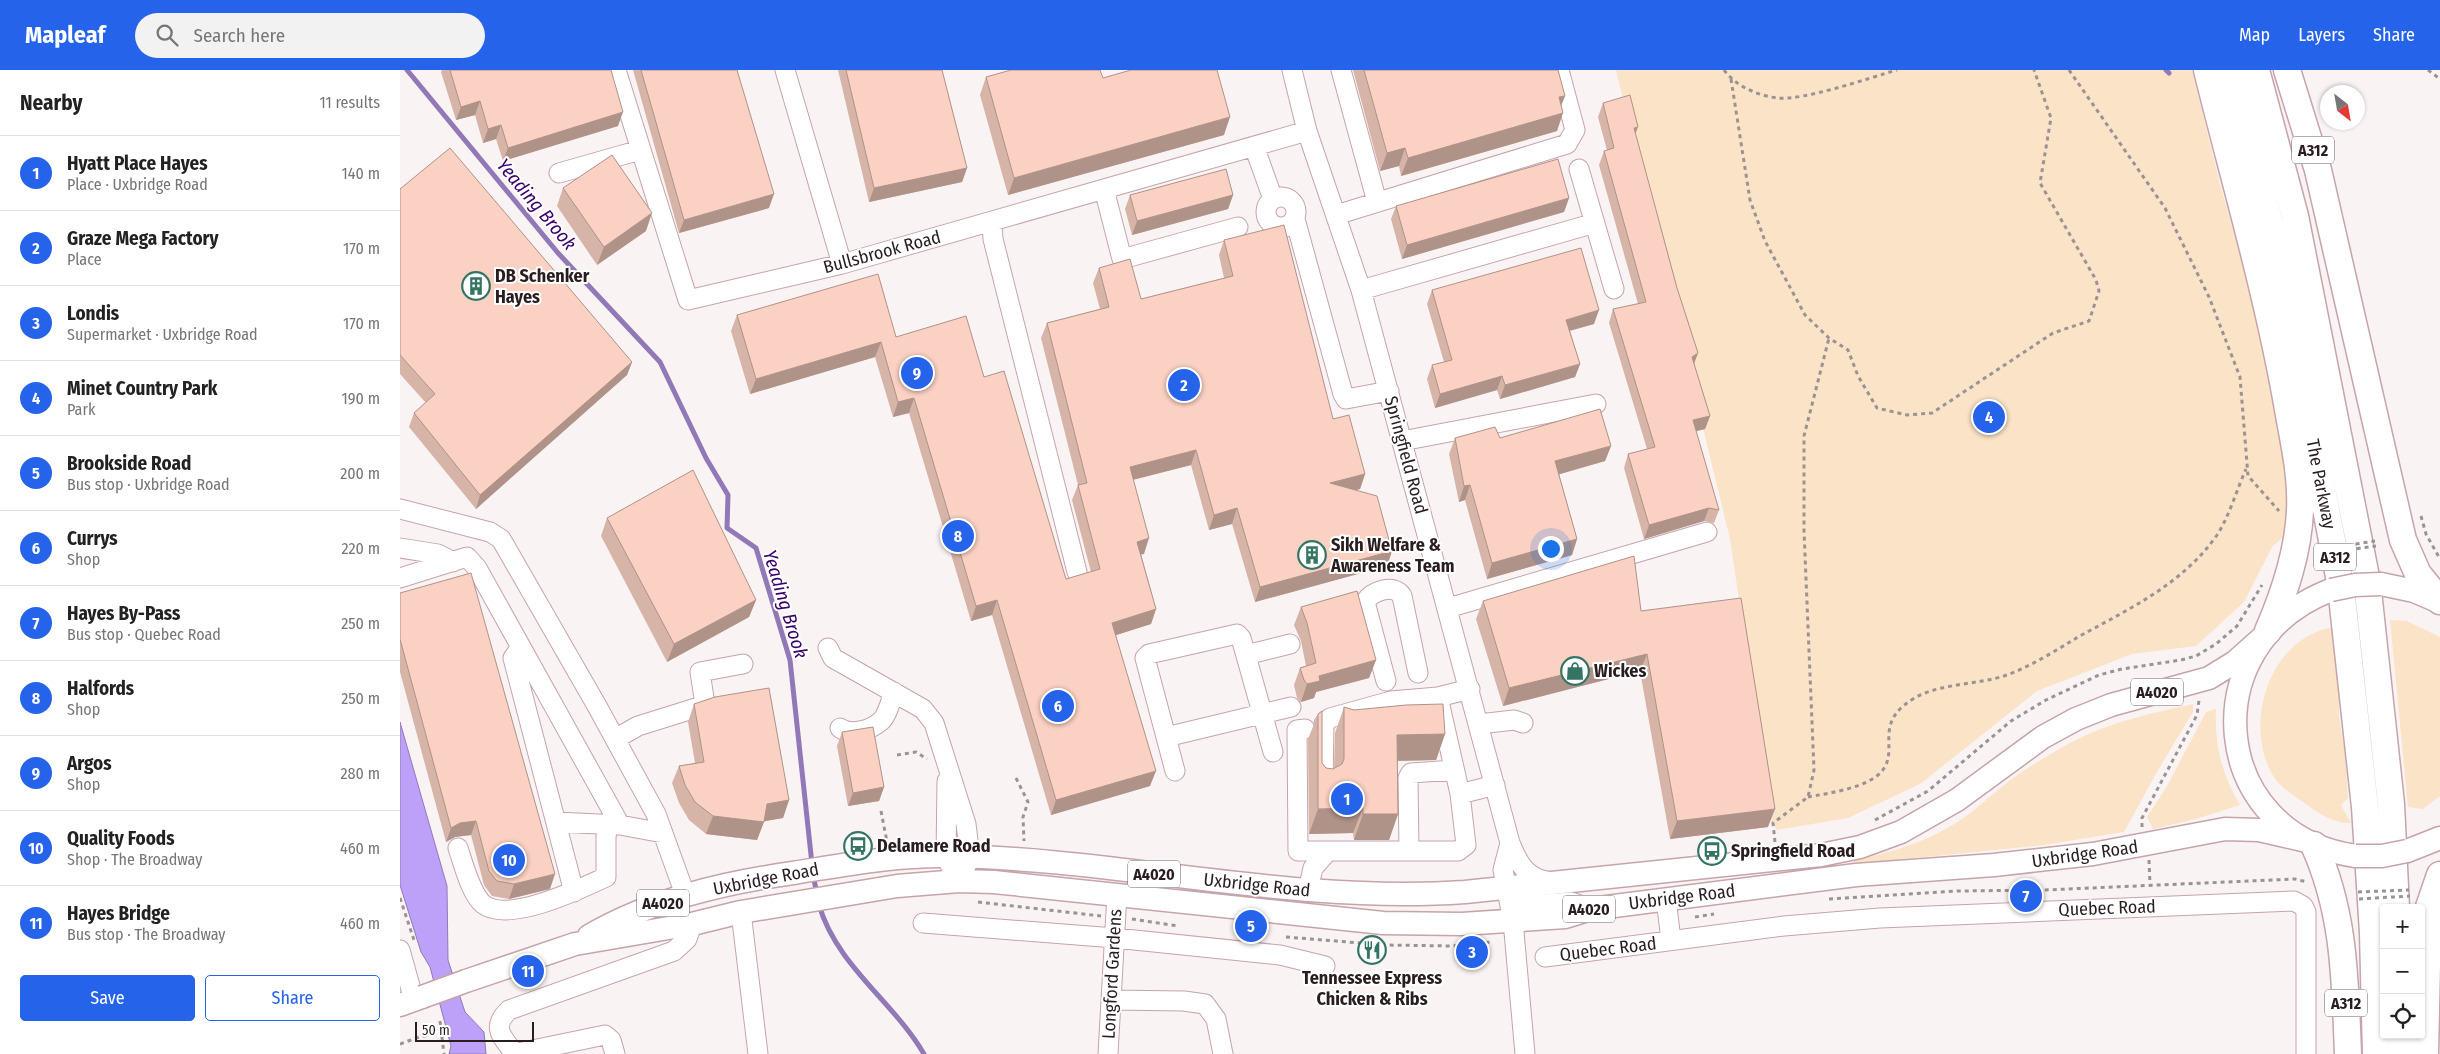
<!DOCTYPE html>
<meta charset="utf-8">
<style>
:root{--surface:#fff;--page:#f2f2f2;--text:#222;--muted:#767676;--line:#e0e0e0;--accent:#2563eb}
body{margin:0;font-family:"Fira Sans Condensed",sans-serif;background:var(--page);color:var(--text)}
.controls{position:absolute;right:15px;bottom:15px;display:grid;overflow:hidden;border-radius:5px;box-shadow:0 1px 4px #0004}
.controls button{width:45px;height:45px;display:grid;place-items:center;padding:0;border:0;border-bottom:1px solid var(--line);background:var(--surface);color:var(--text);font:25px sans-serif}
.compass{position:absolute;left:1920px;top:15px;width:45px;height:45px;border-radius:50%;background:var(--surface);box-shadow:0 1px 4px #0004;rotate:149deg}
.scale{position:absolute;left:15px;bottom:12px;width:119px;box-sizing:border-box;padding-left:5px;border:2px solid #291d1f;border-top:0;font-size:14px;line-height:18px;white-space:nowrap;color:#291d1f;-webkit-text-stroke:4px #fff;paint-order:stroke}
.you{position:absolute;left:1150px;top:478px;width:18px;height:18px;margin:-12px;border:4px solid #fff;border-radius:50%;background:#1a73e8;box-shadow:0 0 0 8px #1a73e833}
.badge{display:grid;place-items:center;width:32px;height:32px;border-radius:50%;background:var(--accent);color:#fff;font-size:16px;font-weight:700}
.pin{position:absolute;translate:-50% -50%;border:2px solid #fff;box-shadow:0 1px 5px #0006}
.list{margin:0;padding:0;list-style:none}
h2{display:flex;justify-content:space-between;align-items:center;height:65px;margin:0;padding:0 20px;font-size:21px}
h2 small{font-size:16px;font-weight:400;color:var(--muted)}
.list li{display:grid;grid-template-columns:32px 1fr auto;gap:15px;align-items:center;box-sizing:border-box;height:75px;padding:0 20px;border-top:1px solid var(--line)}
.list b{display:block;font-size:19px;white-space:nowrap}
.list p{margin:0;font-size:16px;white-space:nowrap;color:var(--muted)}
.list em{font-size:16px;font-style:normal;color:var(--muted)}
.actions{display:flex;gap:10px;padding:15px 20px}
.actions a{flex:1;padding:11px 0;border:1px solid var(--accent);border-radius:5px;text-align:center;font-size:18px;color:var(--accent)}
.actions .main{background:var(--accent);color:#fff}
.icon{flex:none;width:28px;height:28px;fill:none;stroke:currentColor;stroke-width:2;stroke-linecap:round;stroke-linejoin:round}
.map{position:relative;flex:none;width:2040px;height:984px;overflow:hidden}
header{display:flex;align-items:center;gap:30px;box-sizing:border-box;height:70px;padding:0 25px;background:var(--accent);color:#fff}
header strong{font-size:24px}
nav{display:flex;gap:28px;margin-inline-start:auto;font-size:18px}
.search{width:350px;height:45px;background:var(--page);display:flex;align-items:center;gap:12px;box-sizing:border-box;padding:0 18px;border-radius:28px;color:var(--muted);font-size:19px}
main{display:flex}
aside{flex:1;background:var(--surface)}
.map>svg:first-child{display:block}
</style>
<header>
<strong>Mapleaf</strong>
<div class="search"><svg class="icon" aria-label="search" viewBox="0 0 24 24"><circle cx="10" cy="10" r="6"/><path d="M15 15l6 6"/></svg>Search here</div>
<nav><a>Map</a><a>Layers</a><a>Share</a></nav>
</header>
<main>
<aside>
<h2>Nearby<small>11 results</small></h2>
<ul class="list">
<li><span class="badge">1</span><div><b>Hyatt Place Hayes</b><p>Place · Uxbridge Road</p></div><em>140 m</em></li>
<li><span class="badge">2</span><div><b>Graze Mega Factory</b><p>Place</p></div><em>170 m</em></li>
<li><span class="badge">3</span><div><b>Londis</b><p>Supermarket · Uxbridge Road</p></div><em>170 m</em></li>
<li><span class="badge">4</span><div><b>Minet Country Park</b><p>Park</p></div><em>190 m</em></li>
<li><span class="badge">5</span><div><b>Brookside Road</b><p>Bus stop · Uxbridge Road</p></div><em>200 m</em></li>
<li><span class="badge">6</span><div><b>Currys</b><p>Shop</p></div><em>220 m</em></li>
<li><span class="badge">7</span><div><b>Hayes By-Pass</b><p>Bus stop · Quebec Road</p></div><em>250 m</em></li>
<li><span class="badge">8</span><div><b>Halfords</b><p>Shop</p></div><em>250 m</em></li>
<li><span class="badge">9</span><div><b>Argos</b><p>Shop</p></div><em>280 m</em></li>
<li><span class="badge">10</span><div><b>Quality Foods</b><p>Shop · The Broadway</p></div><em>460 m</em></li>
<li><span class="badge">11</span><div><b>Hayes Bridge</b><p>Bus stop · The Broadway</p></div><em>460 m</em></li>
</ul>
<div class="actions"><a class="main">Save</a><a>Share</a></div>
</aside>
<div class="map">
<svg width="2040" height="984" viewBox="0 0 2040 984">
<rect width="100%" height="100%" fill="#faf3f4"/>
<path fill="#fae3c7" d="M1216 0H1792L1821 118 1866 277 1890 416 1886 464 1872 477 1844 532 1796 576 1732 584 1637 621 1520 714 1448 748 1377 760 1372 752 1330 469Z
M1990 550 2007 551 2040 567V726L2023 739 2008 737Z
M1934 557 1939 615V646L1945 683 1948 728 1941 735 1951 753C1935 754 1919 744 1906 734 1895 726 1879 717 1872 704 1843 652 1870 567 1934 557Z
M1793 634V642L1758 700 1724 762 1644 775 1455 794 1453 790C1491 783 1530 771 1562 749 1581 736 1597 719 1616 706 1630 696 1645 687 1661 678 1701 654 1748 644 1793 634Z
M1816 639C1814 674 1822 705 1840 735L1796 749 1753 759 1747 747 1766 718 1806 642Z"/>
<path fill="#bda1f8" stroke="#9179b7" d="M0 652 47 816 48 890 65 942 84 962 86 984H49L51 976 30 897 21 882 0 815Z"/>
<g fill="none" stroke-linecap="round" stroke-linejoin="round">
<path stroke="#9179b7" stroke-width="5" d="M7 0 158 183 260 292 306 388 328 425 327 458 356 478 390 590 412 794
M1766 0 1769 3
M413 805 417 824
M419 835C437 896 493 931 524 984"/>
<defs>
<path id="minor" d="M216 0 288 230 442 194 907 61
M385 0 442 194
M892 0 907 61 961 220 1110 773C1119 795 1127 810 1153 812
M941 0 977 132
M854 76 873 129
M1179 99 1214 219
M159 103 240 80
M704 119 722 189 838 157
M866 142a15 15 0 1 1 30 0a15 15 0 1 1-30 0Z
M936 145 1167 74 1175 60 1159 0
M895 149 943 324 946 329 989 321
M592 151 593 169 677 502
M961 220 1195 153
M1002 371 1196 334
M0 439 90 462 101 469 197 636 256 744 282 816 283 826
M0 478 38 484 53 492
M0 508 67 487 77 498 220 755
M1048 538 1307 462
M121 577 113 588 174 822
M428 578 433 588 523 639 534 653 566 754 570 787 559 811
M846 585 890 574
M986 611 965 532C972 521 994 513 1002 526L1018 603
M1079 654 1114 650 1123 653
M440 658C451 666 471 660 481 651 487 646 491 630 494 622
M905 659 897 660 898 781H1009
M766 667 775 701
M215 669 238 656 302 636 304 628 300 602 343 594
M873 682 841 568 837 564 749 584 745 588 766 667 891 637
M1054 700 1011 703 1008 708 1009 781H1058L1066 775 1060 724 1038 627 1070 619
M547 711 546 786 551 797
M923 714 924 654 930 648 991 631 1038 627
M1060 724 1095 715
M156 752 220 755 263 763
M1110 773 1103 800 1113 851 1125 984
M58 778C63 793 71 824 83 834 108 854 180 819 206 807V767L208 755
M1105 818 1118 828 1133 835 1171 832 1191 839
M908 820 913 798 928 781
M1266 829 1271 870
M341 842 358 984
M523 853 715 868 880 885 925 896
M0 880 14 930
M1145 887 1384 856 1480 848 1894 831 1903 836 1906 842V984
M711 930 784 931 805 934 816 949 823 984
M114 983C103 967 90 958 109 940L274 881 287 869 292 854
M113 984 205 965 211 970 215 984
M708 984 717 824"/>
<path id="major" d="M1981 514 2014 521 2040 532
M1931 520C1790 574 1810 766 1956 786
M2007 781 2040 768
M189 866C251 830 322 813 393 803 444 795 496 785 548 786 721 789 891 834 1065 822L1421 785 1460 777 1501 762 1557 730 1643 667 1676 649 1711 635 1809 608 1835 592 1863 567
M66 911 175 874 292 854 341 842 497 816 559 811 594 812 983 853 1062 854 1165 847 1191 839 1456 805 1594 795 1693 784 1825 759 1859 760 1907 771
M0 935 22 927"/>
<path id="highway" d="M1807 0C1834 109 1866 218 1886 328 1892 365 1902 403 1900 441 1898 483 1885 522 1868 561
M1830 0 1874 169 1941 517 1965 737 1973 863 1976 984
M1856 0 1895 146 1967 512 1991 734 1996 838
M1887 0 1918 100 2003 470 2018 504 2040 531
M1914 775C1945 843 1945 911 1948 984
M2000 965 2001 984
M2025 984 2028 849 2029 837 2040 805"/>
</defs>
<use href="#minor" stroke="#c5a4aa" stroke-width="21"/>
<use href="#major" stroke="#c5a4aa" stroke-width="25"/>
<use href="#highway" stroke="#c5a4aa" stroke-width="29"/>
<path stroke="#9c9294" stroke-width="3" stroke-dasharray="4 4" stroke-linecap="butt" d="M1324 0C1336 16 1356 25 1377 28 1403 31 1469 8 1497 0
M1669 0 1765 138 1809 227 1840 307 1848 406 1879 441
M2028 0 2040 9
M1331 9 1350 130 1365 171 1405 245 1429 268 1448 280 1458 306 1477 338 1507 345 1532 343 1653 263 1689 251 1699 221 1696 210 1640 113 1651 48 1634 0
M2021 446 2026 464 2040 489
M497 685 516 682 527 689
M616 708 628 732 623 747 624 771
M1408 727C1429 723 1468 718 1482 701 1500 679 1472 654 1513 629 1539 613 1576 615 1604 606 1630 597 1655 581 1678 567 1729 539 1783 514 1817 465 1829 447 1837 419 1846 399
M481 741 487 772
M1475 750 1528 721 1611 651 1646 630 1699 605 1722 599 1781 590 1796 586 1816 574 1837 556 1862 515
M1742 757V748L1797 645 1799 630
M1375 772 1373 753 1408 727 1414 700 1404 461V366L1429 268
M1305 776 1329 774
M1749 790 1750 814
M0 828 14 870
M1429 829 1558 821 1645 820 1895 809 1907 812
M578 832 701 846
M1295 847 1314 844
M732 849 778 856
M886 867 985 875 1051 876 1091 872
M40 951 44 984
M0 974 19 967 41 963"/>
<use href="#minor" stroke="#fff" stroke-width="19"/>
<use href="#major" stroke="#fff" stroke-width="22"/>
<use href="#highway" stroke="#fff" stroke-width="26"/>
<defs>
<path id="major-bridge" d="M1931 520 1955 515 1981 514
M1956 786H1982L2007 781
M22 927 66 911"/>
</defs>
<use href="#major-bridge" stroke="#c5a4aa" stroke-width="25" stroke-linecap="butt"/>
<path stroke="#9c9294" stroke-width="3" stroke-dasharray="4 4" stroke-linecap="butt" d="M1924 479 1975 471
M1925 483 1976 476
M1958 822 2009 820
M1959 829 2010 826"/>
<use href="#major-bridge" stroke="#fff" stroke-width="22"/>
</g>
<path fill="#d7b4a8" d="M42 0H211L218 56 103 91 96 69 83 73 75 45 56 50 41 2Z
M233 0H337L369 138 279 163Z
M438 0H542L567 98 562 112 469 132Z
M953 0H1158L1165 26 1161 36 1157 61 1001 106 999 96 980 101Z
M586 7 703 8 824 65 608 125 580 25Z
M1203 33 1235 64 1277 218 1298 283 1294 294 1310 346 1305 359 1296 361 1319 440 1314 453 1304 451 1244 469 1224 398 1228 384 1247 379 1209 253 1213 239 1238 234 1199 95 1204 81 1207 80 1198 47Z
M163 118 246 161 197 195 157 136Z
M0 119 232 292 227 305 76 439 9 357 14 343 26 333 0 304Z
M730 125H833L828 139 732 165 725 139Z
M1169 128 1164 142 1002 189 991 149 996 136Z
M824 170 965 404 960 419 955 420 992 481 987 496 855 532 832 454 809 460 791 395 733 410 744 484H741L756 539 751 554 716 565 750 716 651 745 592 545 571 551 509 343 493 347 475 287 350 324 331 261 337 245 496 267 584 307 666 509 691 502 672 430 678 415 641 268 647 253 700 239 693 213 699 198 741 229 824 208 819 185Z
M1032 220 1194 254 1170 261 1180 294 1175 307 1100 329 1097 320 1035 338 1027 309 1032 295 1044 292 1027 234Z
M1055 368H1100L1211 376 1205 391 1159 404 1177 469 1172 485 1087 509 1065 430 1059 432 1049 384Z
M207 448 356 530 349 547 267 592 201 466Z
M0 523 150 819 109 829 92 826 84 815 71 765 55 767 46 772 0 602Z
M1083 531 1241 541 1368 757 1270 769 1240 601 1103 636 1076 549Z
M901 537 976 590 969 608 916 622 914 628 901 632 897 628 894 615 900 598 906 596 901 571 894 555Z
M294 634 389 730 383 748 364 751 357 770 306 764 289 750 279 733 272 713 279 696 295 693 288 652Z
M944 637 954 640 1045 664 1036 690 997 691 998 744 989 770H954L953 763 909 764 908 669 918 644 922 693 926 698 933 699 934 698 935 663Z
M442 662 484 717 479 731 448 736 437 676Z"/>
<path fill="#af9288" d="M1165 26 1158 43 1159 27Z
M80 31 75 45 56 50 61 37Z
M223 42 218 56 103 91 108 78Z
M1163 43 1157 61 1001 106 1008 88Z
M830 47 824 65 608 125 614 108Z
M101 55 96 69 83 73 88 59Z
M1238 57 1233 70 1234 58Z
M1005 78 999 96 980 101 987 83Z
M567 98 562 112 469 132 474 118Z
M374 124 369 138 279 163 284 150Z
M833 125 828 139 732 165 737 151Z
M1169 128 1164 142 1002 189 1007 175Z
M252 143 246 161 197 195 204 177Z
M1199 240 1194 254 1161 263 1166 250Z
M481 272 475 287 350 324 356 309Z
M1298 283 1293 296 1292 287Z
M232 292 227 305 76 439 80 425Z
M1180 294 1175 307 1100 329 1105 315Z
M1102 306 1097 320 1035 338 1040 324Z
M514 328 509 343 493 347 498 332Z
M1310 346 1305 359 1288 363 1293 350Z
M1211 376 1205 391 1150 407 1155 391Z
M796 380 791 395 724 412 730 397Z
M965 404 960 419 924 428 930 413Z
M1070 415 1065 430 1059 432 1064 416Z
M837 438 832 454 809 460 814 445Z
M1309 438 1304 451 1244 469 1249 455Z
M749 468 744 484 731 487 737 472Z
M1177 469 1172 485 1087 509 1092 493Z
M992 481 987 496 855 532 860 517Z
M356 530 349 547 267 592 274 574Z
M597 530 592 545 571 551 576 536Z
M756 539 751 554 707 568 712 553Z
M1247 584 1240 601 1103 636 1109 618Z
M976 590 969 608 916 622 914 628 901 632 907 614 919 606Z
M1045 664 1036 690 988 691 997 665Z
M756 701 750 716 651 745 656 730Z
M484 717 479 731 448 736 453 723Z
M389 730 383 748 361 752 367 734Z
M963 738 953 763 909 764 918 739Z
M1375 739 1368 757 1270 769 1277 751Z
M963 744H998L989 770H954Z
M313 746 364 752 357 770 306 764Z
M76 751 71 765 55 767 46 772 51 758 60 753Z
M155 804 150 819 109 829 114 814Z"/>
<path fill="#fad1c3" stroke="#af9288" d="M50 0H211L223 42 108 78 101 55 88 59 80 31 61 37Z
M241 0H337L374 124 284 150Z
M446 0H542L567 98 474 118Z
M611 0H700L703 8 731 0H817L830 47 614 108 586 7Z
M964 0H1158L1165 26 1159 27 1163 43 1008 88 1005 78 987 83Z
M1230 25 1238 57 1234 58 1277 218 1298 283 1292 287 1310 346 1293 350 1319 440 1309 438 1249 455 1228 384 1255 377 1213 239 1246 232 1204 81 1214 78 1203 33Z
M50 78 232 292 80 425 14 343 35 324 0 285V119Z
M212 85 252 143 204 177 163 118Z
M1158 89 1169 128 1007 175 996 136Z
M826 99 833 125 737 151 730 125Z
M884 155 933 349 949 345 965 404 930 413 977 426 992 481 860 517 837 438 814 445 796 380 730 397 749 468 737 472 756 539 712 553 756 701 656 730 597 530 576 536 514 328 498 332 481 272 356 309 337 245 478 204 496 267 566 246 584 307 604 301 666 509 700 499 678 415 687 413 647 253 709 237 699 198 730 189 741 229 833 206 824 170Z
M1181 178 1199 240 1166 250 1180 294 1105 315 1102 306 1040 324 1032 295 1052 290 1032 220Z
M1200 339 1211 376 1155 391 1177 469 1092 493 1070 415 1064 416 1055 368 1095 357 1100 368Z
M293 400 356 530 274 574 207 448Z
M1234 486 1241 541 1341 528 1375 739 1277 751 1247 584 1109 618 1083 531Z
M71 503 155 804 114 814 97 811 89 801 76 751 60 753 51 758 0 569V523Z
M957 521 976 590 919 606 920 611 907 614 904 610 900 598 916 593 907 553 901 537Z
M369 618 389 730 367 734 364 752 313 746 295 732 285 715 279 696 304 692 294 634 315 627Z
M1043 634 1045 664 997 665 998 744H963V738L918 739V644L922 641V693L926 698 933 699 942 694 944 689V637L954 640 1006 635Z
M473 657 484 717 453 723 442 662Z"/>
<defs>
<symbol id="building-ring" viewBox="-11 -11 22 22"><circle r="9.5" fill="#fff" stroke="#337463" stroke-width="1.5"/><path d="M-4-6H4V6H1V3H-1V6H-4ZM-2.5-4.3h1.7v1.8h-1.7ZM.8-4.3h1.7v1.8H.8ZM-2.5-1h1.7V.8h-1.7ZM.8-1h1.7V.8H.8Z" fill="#337463"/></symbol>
<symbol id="shop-ring" viewBox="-11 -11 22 22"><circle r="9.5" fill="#fff" stroke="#337463" stroke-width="1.5"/><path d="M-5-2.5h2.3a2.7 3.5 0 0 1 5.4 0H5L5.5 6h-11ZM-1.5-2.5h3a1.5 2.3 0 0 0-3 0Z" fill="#337463"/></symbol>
<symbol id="bus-ring" viewBox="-11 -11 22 22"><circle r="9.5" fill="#fff" stroke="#337463" stroke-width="1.5"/><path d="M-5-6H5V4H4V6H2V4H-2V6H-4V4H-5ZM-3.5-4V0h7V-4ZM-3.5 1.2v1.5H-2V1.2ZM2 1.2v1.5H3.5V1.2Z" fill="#337463"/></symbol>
<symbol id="restaurant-ring" viewBox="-11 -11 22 22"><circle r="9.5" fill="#fff" stroke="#337463" stroke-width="1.5"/><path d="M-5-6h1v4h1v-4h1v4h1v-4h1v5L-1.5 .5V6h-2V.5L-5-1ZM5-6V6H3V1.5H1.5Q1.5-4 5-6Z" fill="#337463"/></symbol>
</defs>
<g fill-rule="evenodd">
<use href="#building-ring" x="60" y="200" width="32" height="32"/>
<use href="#building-ring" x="896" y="469" width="32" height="32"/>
<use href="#shop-ring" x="1159" y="585" width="32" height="32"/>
<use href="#bus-ring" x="442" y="760" width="32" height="32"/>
<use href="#bus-ring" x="1296" y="765" width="32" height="32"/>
<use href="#restaurant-ring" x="956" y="864" width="32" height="32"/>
</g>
<g text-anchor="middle" stroke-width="4" stroke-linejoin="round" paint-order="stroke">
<g fill="#fff" stroke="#696162" stroke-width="1">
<rect x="1892" y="66.5" width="42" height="27" rx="4"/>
<rect x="1914" y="473.5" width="42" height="27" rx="4"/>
<rect x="1731" y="608.5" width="52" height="27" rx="4"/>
<rect x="728" y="790.5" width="52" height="27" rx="4"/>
<rect x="237" y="819.5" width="52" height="27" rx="4"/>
<rect x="1163" y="825.5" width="52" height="27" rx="4"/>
<rect x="1925" y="919.5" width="42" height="27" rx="4"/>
</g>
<g font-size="16" font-weight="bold" fill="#291d1f">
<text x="1913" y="86">A312</text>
<text x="1935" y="493">A312</text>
<text x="1757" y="628">A4020</text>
<text x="754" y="810">A4020</text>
<text x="263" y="839">A4020</text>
<text x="1189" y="845">A4020</text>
<text x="1946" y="939">A312</text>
</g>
<g font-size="18" fill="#291d1f" stroke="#fff">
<text transform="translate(482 182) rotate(-15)" y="6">Bullsbrook Road</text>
<text transform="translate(1006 385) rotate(75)" y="6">Springfield Road</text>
<text transform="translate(1921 414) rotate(79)" y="6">The Parkway</text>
<text transform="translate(1685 784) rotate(-8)" y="6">Uxbridge Road</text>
<text transform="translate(366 809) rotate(-11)" y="6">Uxbridge Road</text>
<text transform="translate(857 815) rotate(6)" y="6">Uxbridge Road</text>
<text transform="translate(1282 827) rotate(-7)" y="6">Uxbridge Road</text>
<text transform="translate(1707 838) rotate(-2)" y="6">Quebec Road</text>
<text transform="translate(1208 879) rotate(-7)" y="6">Quebec Road</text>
<text transform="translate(712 904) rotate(-87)" y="6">Longford Gardens</text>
</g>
<g font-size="18" font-weight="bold" fill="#291d1f" stroke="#fff" text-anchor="start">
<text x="95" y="212">DB Schenker<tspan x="95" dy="21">Hayes</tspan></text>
<text x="931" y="481">Sikh Welfare &amp;<tspan x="931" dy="21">Awareness Team</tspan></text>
<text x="1194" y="607">Wickes</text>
<text x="477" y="782">Delamere Road</text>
<text x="1331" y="787">Springfield Road</text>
<text x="972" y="914" text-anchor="middle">Tennessee Express<tspan x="972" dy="21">Chicken &amp; Ribs</tspan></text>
</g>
<g font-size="19" font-style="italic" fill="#37006a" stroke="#fff">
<text transform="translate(137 134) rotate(50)" y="7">Yeading Brook</text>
<text transform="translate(386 534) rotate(73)" y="7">Yeading Brook</text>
</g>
</g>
</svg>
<div class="controls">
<button>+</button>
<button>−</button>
<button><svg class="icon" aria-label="locate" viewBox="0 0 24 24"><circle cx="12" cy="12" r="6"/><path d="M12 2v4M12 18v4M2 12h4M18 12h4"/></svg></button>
</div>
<svg class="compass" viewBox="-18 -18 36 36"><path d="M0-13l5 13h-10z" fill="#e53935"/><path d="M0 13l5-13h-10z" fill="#767676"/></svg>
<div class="scale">50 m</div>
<div class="you"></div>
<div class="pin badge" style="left:947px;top:729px">1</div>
<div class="pin badge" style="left:784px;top:315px">2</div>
<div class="pin badge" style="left:1072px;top:882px">3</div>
<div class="pin badge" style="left:1589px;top:347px">4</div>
<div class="pin badge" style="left:851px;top:856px">5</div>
<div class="pin badge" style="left:658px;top:636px">6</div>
<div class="pin badge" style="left:1626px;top:826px">7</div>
<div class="pin badge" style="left:558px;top:466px">8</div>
<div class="pin badge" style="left:517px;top:303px">9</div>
<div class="pin badge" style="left:109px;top:790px">10</div>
<div class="pin badge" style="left:128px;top:901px">11</div>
</div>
</main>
